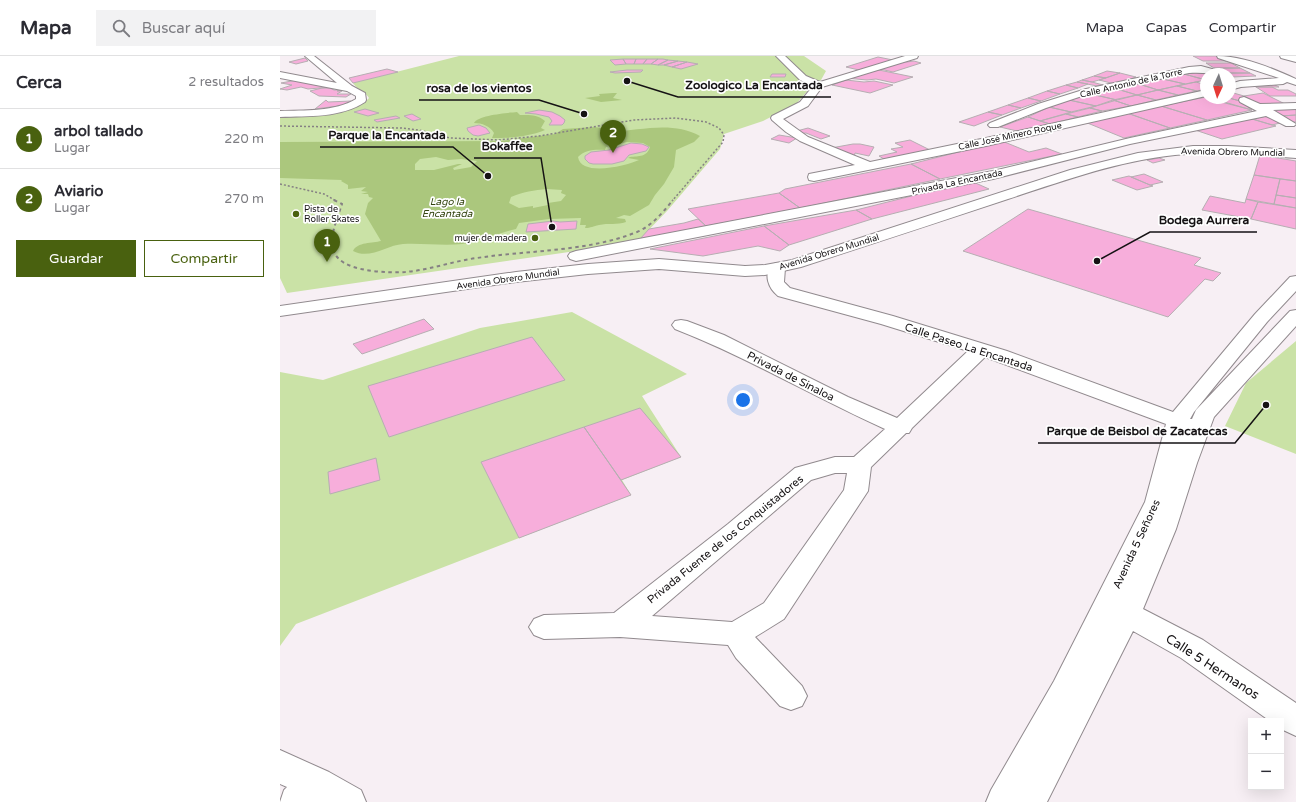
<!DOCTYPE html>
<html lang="es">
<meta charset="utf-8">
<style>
:root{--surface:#fff;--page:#f2f2f3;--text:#2b2b33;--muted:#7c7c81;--line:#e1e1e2;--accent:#49610f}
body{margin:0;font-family:"Varela Round",sans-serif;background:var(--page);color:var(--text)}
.controls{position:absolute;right:12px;bottom:12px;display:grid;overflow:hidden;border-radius:0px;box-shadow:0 4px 16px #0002}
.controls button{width:36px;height:36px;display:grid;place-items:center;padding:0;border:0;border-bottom:1px solid var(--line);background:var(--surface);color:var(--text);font:20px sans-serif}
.compass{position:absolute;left:920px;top:12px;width:36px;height:36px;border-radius:50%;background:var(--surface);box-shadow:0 4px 16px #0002;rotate:184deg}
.you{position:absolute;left:463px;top:344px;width:14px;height:14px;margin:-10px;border:3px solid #fff;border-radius:50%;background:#1a73e8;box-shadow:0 0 0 6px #1a73e833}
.badge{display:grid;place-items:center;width:26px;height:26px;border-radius:50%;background:var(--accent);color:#fff;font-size:13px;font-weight:700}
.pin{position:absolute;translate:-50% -33px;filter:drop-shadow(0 1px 2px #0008)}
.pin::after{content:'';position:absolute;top:21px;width:14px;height:12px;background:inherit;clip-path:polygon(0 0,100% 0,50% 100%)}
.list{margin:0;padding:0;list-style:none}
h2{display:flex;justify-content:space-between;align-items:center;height:52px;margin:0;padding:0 16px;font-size:17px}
h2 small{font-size:13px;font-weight:400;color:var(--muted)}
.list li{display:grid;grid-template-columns:26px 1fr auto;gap:12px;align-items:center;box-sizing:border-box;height:60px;padding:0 16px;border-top:1px solid var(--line)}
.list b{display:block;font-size:15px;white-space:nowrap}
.list p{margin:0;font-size:13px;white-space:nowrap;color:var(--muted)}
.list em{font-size:13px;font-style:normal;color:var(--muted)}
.actions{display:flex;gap:8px;padding:12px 16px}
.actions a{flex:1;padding:9px 0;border:1px solid var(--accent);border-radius:0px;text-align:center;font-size:14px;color:var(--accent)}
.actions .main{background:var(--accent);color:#fff}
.icon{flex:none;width:22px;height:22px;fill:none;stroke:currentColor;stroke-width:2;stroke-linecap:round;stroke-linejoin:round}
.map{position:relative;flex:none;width:1016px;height:746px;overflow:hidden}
header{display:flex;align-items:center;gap:24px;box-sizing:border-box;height:56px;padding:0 20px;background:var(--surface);border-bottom:1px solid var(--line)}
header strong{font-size:19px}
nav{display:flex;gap:22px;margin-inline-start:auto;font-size:14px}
.search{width:280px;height:36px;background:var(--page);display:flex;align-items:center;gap:10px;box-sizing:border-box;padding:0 14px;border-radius:0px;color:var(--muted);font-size:15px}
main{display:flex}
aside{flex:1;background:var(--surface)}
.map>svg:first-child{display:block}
</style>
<header>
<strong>Mapa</strong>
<div class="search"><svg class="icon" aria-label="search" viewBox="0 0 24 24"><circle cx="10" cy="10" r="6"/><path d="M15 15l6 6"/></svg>Buscar aquí</div>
<nav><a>Mapa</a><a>Capas</a><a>Compartir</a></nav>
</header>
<main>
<aside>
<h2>Cerca<small>2 resultados</small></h2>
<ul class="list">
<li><span class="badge">1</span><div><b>arbol tallado</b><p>Lugar</p></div><em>220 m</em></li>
<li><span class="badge">2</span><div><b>Aviario</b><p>Lugar</p></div><em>270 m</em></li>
</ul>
<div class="actions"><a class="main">Guardar</a><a>Compartir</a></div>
</aside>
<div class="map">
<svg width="1016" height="746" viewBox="0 0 1016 746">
<rect width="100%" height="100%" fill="#f7eff4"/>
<path fill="#cae2a6" d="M179 0H524L546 15 541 24 530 32 516 48 483 65 444 78 440 93 387 155 360 183 289 196 7 237 0 222V60L79 49 86 45 89 42C85 35 77 34 73 27Z
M292 256 407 318 362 340 401 401 342 424 351 439 16 568 0 590V316L43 324 200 272Z
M1016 285V398L945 370 966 327Z"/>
<path fill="#abc77d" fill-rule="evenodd" d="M333 37H337L333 42 342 44 321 46 305 42 320 40 319 38Z
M237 56 240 59C249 59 257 58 265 65L261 72 265 74C248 81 229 82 212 82L214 77C210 70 202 67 194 67 198 59 227 57 237 56Z
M315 71 327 73 332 76C361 74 393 65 420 80L414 86 396 94 394 111 384 128 375 139 369 149 350 160 344 159 336 162 345 163 346 166C337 169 328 167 319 169 313 170 311 172 305 172L306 169H300L301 162 269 163 239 167 236 173C218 177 200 186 182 188 162 190 143 187 123 188 107 189 90 204 73 195 77 186 93 187 101 185L85 158 88 147 93 142 89 141 88 138H81L88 136 81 135 86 131 68 133V129L61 125 62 124 0 122V86L221 85 275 78 283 73ZM347 86 363 87 370 91C367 101 359 100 350 101L348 102 359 104C346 110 301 121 298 101 304 94 316 93 325 94L326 91ZM156 101 168 104 181 103 197 105 191 111 174 114 173 112 182 108H178L154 114H135V108L140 103ZM267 133 282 134 281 137 286 139 281 145 268 147V149L253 152V150L239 152 229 147 231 141C243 136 254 134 267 133Z"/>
<path fill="#f7aedb" stroke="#b6aeb2" d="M913 0H936L946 5H923Z
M598 1 613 4 579 14 566 11Z
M25 2 28 5 16 8 9 6Z
M343 3H356L354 8H346Z
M343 3 346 8 335 9 330 4Z
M356 3H367L363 8H354Z
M367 3H378L371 8H363Z
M378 3H383L388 4 378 9 371 8Z
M388 4 398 5 384 9H378Z
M398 5 407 6 392 11 384 9Z
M620 5 627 6 634 5 641 7 613 16 596 12Z
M407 6 418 8 401 13 392 11Z
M926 7H951L960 12H934Z
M934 12H960L970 17H945Z
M107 13 118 16 73 27 69 22Z
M594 13 633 21 614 27 596 23 587 24 566 22Z
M347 14H363L361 16 335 17 330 16Z
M827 15 840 17 826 22 814 20Z
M921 15 936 18H926V24L904 18Z
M840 17 856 21 835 28 819 24Z
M945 17H970L976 20 952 21 950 18Z
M492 18H506L505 21H490Z
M904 18 926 24 905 28 883 23Z
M814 20 826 22 812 26 802 24Z
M883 23 905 28 878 34 859 28Z
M17 24 51 31 28 33 21 31 7 34 0 33 12 29 1 27Z
M566 24 584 26 594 25 613 29 590 37 552 29Z
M802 24 812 26 823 29 817 30 797 26Z
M797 26 808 28 798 32 786 29Z
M916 26 926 29V33L917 35 897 30Z
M859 28 878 34 857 39 837 33Z
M971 28H993L999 31H976Z
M786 29 798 32 780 38 767 35Z
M897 30 917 35 898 39 878 34Z
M976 31H992L998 34H1008L1016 38V40H990Z
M42 32H50L54 34H61L57 35H62L57 38H71L66 41 39 40 30 35Z
M837 33 857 39 837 44 811 38Z
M878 34 898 39 876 44 857 39Z
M767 35 780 38 761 45 748 42Z
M950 36 964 40 960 45 949 42Z
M983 37 1007 49 983 50 964 40Z
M811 38 837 44 816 50 789 44Z
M857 39 876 44 851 50 833 44Z
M926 41V42L972 54 927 64 881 50Z
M748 42 761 45 741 52 728 49Z
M930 42H949L960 45 972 54Z
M46 44 48 46 71 45 66 49 35 53Z
M789 44 816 50 791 56 769 51Z
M833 44 851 50 822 55 810 52Z
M728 49 741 52 722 59 708 56Z
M881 50 927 64 890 72 847 57Z
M769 51 791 56 760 65 748 61Z
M810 52 822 55 798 61 786 58Z
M85 53 99 57 88 60 74 56Z
M988 53H1013L1016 54V59L1001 60Z
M259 54 272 56 280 60 285 64 284 67 282 69H269L272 65 269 61 256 58 245 57Z
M708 56 722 59 694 70 679 66Z
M847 57 890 72 844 82 805 66Z
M132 58 141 63 133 65 124 60Z
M786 58 798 61 770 68 760 65Z
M1016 59V66H1011L1001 60Z
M116 60 120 62 97 66 94 64Z
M987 60 1000 67 992 69 972 63Z
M748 61 770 68 737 75 720 71Z
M969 62 996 70 942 83 915 74Z
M199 69 206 72 210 77 198 80 193 79 188 75 187 72Z
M528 72 550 80 541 83 526 77 517 78 513 76Z
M499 79 517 82 509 87 491 83Z
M630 84 650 94 604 103 599 100 617 96 611 93 623 91 615 87Z
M722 85 749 96 766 92 782 98 660 123 631 108Z
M351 87 362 88 369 91 366 95 349 99 344 105 332 108H313L309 107 305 103V100L311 96 329 94Z
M573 88H580L594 91 589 100 575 97 574 102 551 92Z
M980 99 1016 105V125L974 119Z
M879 102 885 104 873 107 867 104Z
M631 108 660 123 520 152 499 137 505 133Z
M864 118 883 126 870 129 851 121Z
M974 119 1000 123 994 148 966 143Z
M849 120 870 129 873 130 857 134 832 124Z
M1000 123 1016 125V142L996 139Z
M691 125 709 133 592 163 576 154Z
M499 137 520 152 426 170 408 153Z
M996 139 1016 142V152L994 148Z
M930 140 965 147 966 143 978 146 971 163 922 154Z
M978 146 1016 152V173L971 163Z
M748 153 921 202 914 209 941 217 933 225 925 223 888 261 683 195Z
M576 154 592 163 509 189 484 170Z
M418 163 426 170 360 183 369 173 404 167Z
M273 165 280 166 297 165 296 173 246 176 248 168Z
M484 170 509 189 500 195 478 190 423 200 370 193Z
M144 263 154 273 82 298 73 288Z
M252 281 285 324 109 381 88 330Z
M360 352 401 401 341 424 304 371Z
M304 371 351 439 239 482 201 406Z
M96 402 100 424 50 438 48 416Z"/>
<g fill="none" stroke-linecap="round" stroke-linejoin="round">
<defs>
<path id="minor" d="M25 0H34L72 30 85 37 86 44 85 46C61 62 28 60 0 61V55C24 54 55 56 76 43V40L67 35 0 22V16L57 27Z
M496 0H505L526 20 540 26 625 0H638L637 2 542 31 528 50 503 63 528 81 590 106 706 82 926 34V40L706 90 534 125 529 124 528 121 529 118 575 109 520 85 506 76 492 64 491 62 492 60 520 46 533 30 520 24Z
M937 0C963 0 992 12 1016 23V29L1007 26 1003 28 961 31 950 34V28L960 25 999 22 938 2Z
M1000 0H1016V6L1001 2Z
M921 10 943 16 945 18C932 18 921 16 909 17L811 37 766 52 718 71H710L708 69 710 67 758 48 806 33 909 11Z
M964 41 980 48 1016 47V53L993 54 1016 68 1014 70H1006L986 60 850 88 713 123 296 205 290 203 288 200 290 197 296 195 713 115 850 82 977 55 960 46 959 44 960 42Z
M497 207 503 209 505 212 504 226 510 232 613 260 727 295 893 356 975 258 1010 221 1016 220V235L987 266 914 356 910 363H912L916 354 1010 255 1016 254V270L934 361 917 407 896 473 863 553 923 584 1016 647V680L1001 673V665H990L901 602 853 575 767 746H706L711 734 774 625 865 446 886 368 705 301 632 372 629 377H626L591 411 588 435 504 563 475 581 522 630 527 640 522 650 511 654 500 650 456 602 448 589 340 581 264 583 254 579 249 571 254 563 264 559 334 557 448 468 515 412 555 401H574L605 373C534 341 467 301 395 273L392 269 395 265 401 264 407 265 444 279 568 341 617 362 688 295 601 268 498 240C488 232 484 219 491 209ZM555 417H567L564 434 484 547 452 566 372 560 531 424Z
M0 694 49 716 81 734 86 746H0L4 734 7 731 0 728Z"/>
<path id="major" d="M913 90H948L1016 94V102C976 99 935 94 895 99 837 105 783 125 728 143 659 166 590 189 521 211L485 219 465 220 379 213 308 218 236 226 0 260V250L236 216 308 208 379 203 465 210 485 209 512 204 790 114 858 97Z"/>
</defs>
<use href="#minor" stroke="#918a8e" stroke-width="2"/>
<use href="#major" stroke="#918a8e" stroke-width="2"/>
<use href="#minor" fill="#fff" fill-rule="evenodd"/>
<use href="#major" fill="#fff" fill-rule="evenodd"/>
<path stroke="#858083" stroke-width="1.5" stroke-dasharray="2 2" stroke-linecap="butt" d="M0 70 121 72 139 74 170 82 218 84 259 80 354 64 396 62 426 66 439 72 444 79 443 86 392 145
M0 128 44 138 56 145"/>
<path stroke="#858083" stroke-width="2" stroke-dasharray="3.5 3.5" stroke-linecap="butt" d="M54 144 62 148C57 164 45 188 58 202 71 216 108 217 125 216 150 214 173 205 197 202 249 194 307 196 357 176 373 169 383 156 393 144"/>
</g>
<g fill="#49610f" stroke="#fff" stroke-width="1.5">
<circle cx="16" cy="158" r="4"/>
<circle cx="255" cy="182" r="4"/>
</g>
<g text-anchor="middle" stroke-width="3.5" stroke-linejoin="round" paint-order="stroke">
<g font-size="9" fill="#151214" stroke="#fff">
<text transform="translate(851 27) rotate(-13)" y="3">Calle Antonio de la Torre</text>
<text transform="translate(730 80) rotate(-12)" y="3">Calle José Minero Roque</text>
<text transform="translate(953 96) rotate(1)" y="3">Avenida Obrero Mundial</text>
<text transform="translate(677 126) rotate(-12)" y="3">Privada La Encantada</text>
<text transform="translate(549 196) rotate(-17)" y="3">Avenida Obrero Mundial</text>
<text transform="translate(228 223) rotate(-8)" y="3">Avenida Obrero Mundial</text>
</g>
<g font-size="9" fill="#151214" stroke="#fff" text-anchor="start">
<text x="24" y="156">Pista de<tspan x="24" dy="10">Roller Skates</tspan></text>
<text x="247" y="185" text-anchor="end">mujer de madera</text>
</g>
<g font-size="10" font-style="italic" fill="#344510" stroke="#fff">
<text x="167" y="149">Lago la<tspan x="167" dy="12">Encantada</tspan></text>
</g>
<g font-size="11" fill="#151214" stroke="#fff">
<text transform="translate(689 291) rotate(18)" y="4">Calle Paseo La Encantada</text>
<text transform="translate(511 320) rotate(27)" y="4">Privada de Sinaloa</text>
<text transform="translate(445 483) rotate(-39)" y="4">Privada Fuente de los Conquistadores</text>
<text transform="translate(856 488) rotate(-65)" y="4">Avenida 5 Señores</text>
</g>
<g font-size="13" fill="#151214" stroke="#fff">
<text transform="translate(933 610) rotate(33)" y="5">Calle 5 Hermanos</text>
</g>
</g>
<path fill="none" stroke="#151214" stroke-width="1.5" d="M347 25L398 41H551M304 58L259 44H139M208 120L173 91H40M272 171L261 102H194M817 205L870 176H977M986 349L955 387H758"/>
<g fill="#151214" stroke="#fff" stroke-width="1.5">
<circle cx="347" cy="25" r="4"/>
<circle cx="304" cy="58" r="4"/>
<circle cx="208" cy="120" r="4"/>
<circle cx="272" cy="171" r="4"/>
<circle cx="817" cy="205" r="4"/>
<circle cx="986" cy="349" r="4"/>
</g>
<g font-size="12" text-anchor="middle" font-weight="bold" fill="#151214" stroke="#fff" stroke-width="3.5" stroke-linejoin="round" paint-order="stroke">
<text x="474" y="33">Zoologico La Encantada</text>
<text x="199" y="36">rosa de los vientos</text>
<text x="107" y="83">Parque la Encantada</text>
<text x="227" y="94">Bokaffee</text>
<text x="924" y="168">Bodega Aurrera</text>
<text x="857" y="379">Parque de Beisbol de Zacatecas</text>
</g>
</svg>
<div class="controls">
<button>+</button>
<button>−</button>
</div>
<svg class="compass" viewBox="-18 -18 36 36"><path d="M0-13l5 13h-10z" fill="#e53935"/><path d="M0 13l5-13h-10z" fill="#7c7c81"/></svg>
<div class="you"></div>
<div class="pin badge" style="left:47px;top:206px">1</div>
<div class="pin badge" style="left:333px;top:97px">2</div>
</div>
</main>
